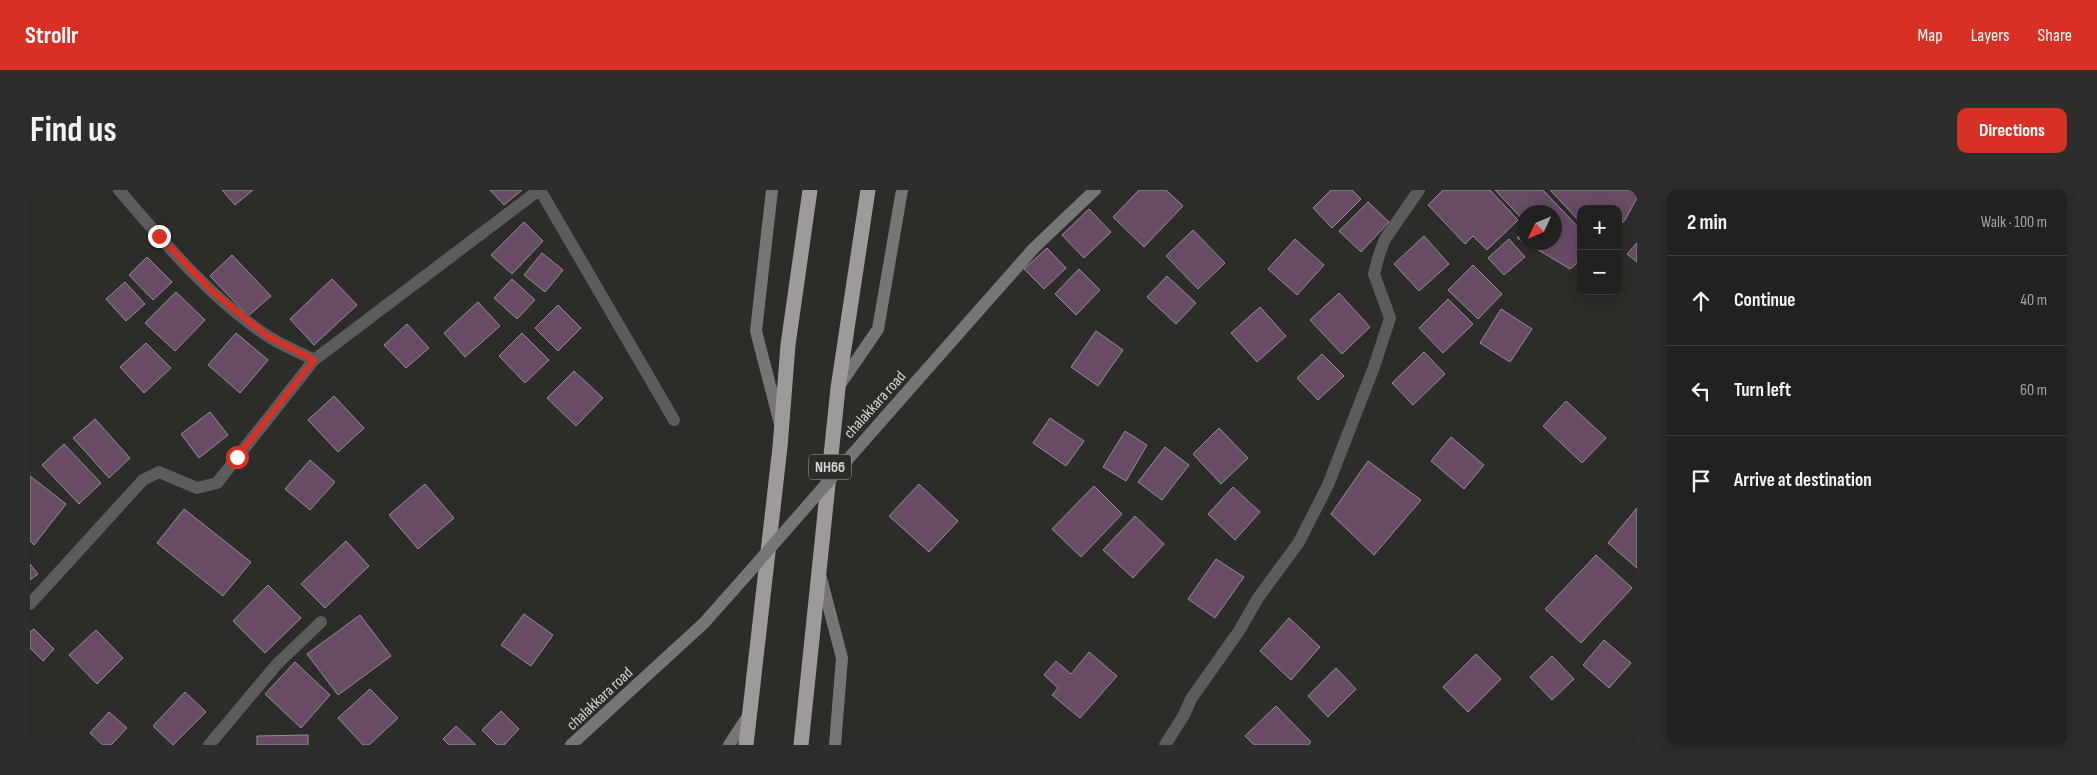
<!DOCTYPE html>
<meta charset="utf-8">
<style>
:root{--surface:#21211f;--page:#2d2e2c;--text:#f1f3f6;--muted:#a2a3a4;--line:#3e3e3d;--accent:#d93025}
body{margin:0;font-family:"Sofia Sans Condensed",sans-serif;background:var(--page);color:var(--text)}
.controls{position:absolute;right:15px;top:15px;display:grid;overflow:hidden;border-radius:10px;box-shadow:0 2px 12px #0003}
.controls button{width:45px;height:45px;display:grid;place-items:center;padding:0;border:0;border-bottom:1px solid var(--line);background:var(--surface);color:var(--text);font:25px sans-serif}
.compass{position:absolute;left:1487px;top:15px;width:45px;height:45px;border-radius:50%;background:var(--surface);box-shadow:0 2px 12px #0003;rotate:226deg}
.stop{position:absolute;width:15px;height:15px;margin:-11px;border:4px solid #d93025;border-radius:50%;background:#fff}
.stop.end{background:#d93025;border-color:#fff;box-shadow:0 1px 5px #0008}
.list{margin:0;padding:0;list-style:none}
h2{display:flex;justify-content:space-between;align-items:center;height:65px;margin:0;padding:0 20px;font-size:21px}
h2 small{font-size:16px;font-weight:400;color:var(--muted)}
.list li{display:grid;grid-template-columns:32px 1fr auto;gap:15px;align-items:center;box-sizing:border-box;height:90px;padding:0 20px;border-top:1px solid var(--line)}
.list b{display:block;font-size:19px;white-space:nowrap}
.list em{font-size:16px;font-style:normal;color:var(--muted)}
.icon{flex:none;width:28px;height:28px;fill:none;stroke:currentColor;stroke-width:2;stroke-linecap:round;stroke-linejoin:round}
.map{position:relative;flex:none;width:1607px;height:555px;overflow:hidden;border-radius:10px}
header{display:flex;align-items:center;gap:30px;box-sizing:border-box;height:70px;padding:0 25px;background:var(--accent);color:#fff}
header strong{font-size:24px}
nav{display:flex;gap:28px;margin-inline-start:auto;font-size:18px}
.intro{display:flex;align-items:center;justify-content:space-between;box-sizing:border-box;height:120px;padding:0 30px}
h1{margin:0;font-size:35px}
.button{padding:12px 22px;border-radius:10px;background:var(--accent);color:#fff;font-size:18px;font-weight:700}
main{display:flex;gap:30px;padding:0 30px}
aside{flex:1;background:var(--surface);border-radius:10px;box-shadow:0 2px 12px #0003}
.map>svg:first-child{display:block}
</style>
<header>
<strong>Strollr</strong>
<nav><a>Map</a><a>Layers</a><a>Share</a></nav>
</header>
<div class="intro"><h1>Find us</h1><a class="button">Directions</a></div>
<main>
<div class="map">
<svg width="1607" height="555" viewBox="0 0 1607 555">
<rect width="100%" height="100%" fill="#2c2c29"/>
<path fill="#684c65" stroke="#938f92" d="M192 0H223L205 15Z
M460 0H492L474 15Z
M1109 0H1136L1153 16 1114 57 1083 27Z
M1301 0H1322L1331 9 1302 38 1283 18Z
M1413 0H1460L1488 30 1457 60 1443 46 1435 54 1398 15Z
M1465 0H1513L1551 40V70L1540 79 1495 52H1524V22H1494V31Z
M1520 0H1607V8L1595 30 1588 36V19H1551V33Z
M1338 12 1359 32 1331 62 1309 41Z
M1059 19 1081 42 1054 68 1032 45Z
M494 32 513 51 482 84 461 65Z
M1163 40 1195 73 1168 99 1136 66Z
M1494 41V52L1487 48Z
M1394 46 1419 74 1389 101 1364 74Z
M1265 49 1294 75 1267 105 1238 79Z
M1479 49 1495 67 1474 85 1458 68Z
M1607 53V72L1597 64Z
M1017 58 1036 78 1014 99 994 79Z
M512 63 533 80 515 102 494 85Z
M202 65 241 106 218 126 180 86Z
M117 67 142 92 123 110 99 85Z
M1443 75 1472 104 1448 129 1418 100Z
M1049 79 1070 100 1046 125 1025 104Z
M1137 86 1166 113 1146 134 1117 107Z
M302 89 327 115 284 155 260 129Z
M482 89 505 110 487 129 464 108Z
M95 92 115 114 96 131 76 109Z
M146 102 175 130 145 161 115 133Z
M1309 103 1340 137 1312 164 1280 130Z
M1418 109 1443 134 1413 163 1389 138Z
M448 112 470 136 435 167 414 143Z
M528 115 551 138 528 161 505 138Z
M1230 117 1256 146 1227 172 1201 143Z
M1471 119 1502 139 1480 172 1450 153Z
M377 134 399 158 376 178 354 155Z
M1066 141 1093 160 1068 196 1041 177Z
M206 143 238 170 210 203 178 175Z
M492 143 519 170 495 193 469 166Z
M116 153 141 178 114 203 90 177Z
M1394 162 1415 184 1383 215 1362 193Z
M1292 164 1314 186 1288 210 1267 188Z
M544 181 573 208 546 236 517 208Z
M304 206 334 238 308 262 278 230Z
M1536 211 1576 248 1552 273 1513 236Z
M180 222 198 245 169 268 151 244Z
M1020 228 1054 251 1036 276 1003 253Z
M65 229 100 268 79 288 43 248Z
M1189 238 1218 268 1191 294 1163 264Z
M1095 241 1117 255 1096 291 1073 277Z
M1421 247 1454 275 1434 299 1401 271Z
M34 254 71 293 49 314 12 275Z
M1135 257 1159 275 1132 310 1108 292Z
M280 270 305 292 280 320 255 299Z
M1338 271 1391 310 1344 365 1301 324Z
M0 286 36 314 4 355 0 351Z
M395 294 424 328 388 359 359 325Z
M889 294 928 331 899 362 859 326Z
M1064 296 1092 324 1051 367 1022 339Z
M1203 297 1230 322 1205 350 1178 324Z
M1607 318V378L1578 353Z
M154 319 221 372 193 406 127 353Z
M1105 326 1134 354 1103 388 1073 360Z
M316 351 339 376 295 418 271 394Z
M1566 365 1602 398 1551 453 1515 419Z
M1186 369 1214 387 1185 428 1158 409Z
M0 374 8 384 0 390Z
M238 395 271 428 235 463 203 431Z
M494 424 523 445 501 476 471 455Z
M330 425 361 466 308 505 277 464Z
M1259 428 1290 457 1261 490 1230 461Z
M4 439 24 459 13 471 0 458V442Z
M66 440 93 468 67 494 39 465Z
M1574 450 1601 473 1579 498 1553 475Z
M1059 462 1087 486 1050 528 1022 505 1028 498 1014 485 1026 471 1041 484Z
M1446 464 1471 489 1438 522 1413 497Z
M1522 466 1544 489 1522 510 1500 487Z
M265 472 300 505 271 538 235 504Z
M1306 478 1326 499 1298 527 1278 506Z
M340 499 368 528 339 555H333L308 528Z
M155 502 176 522 143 555 123 536Z
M1246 516 1281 552 1278 555H1224L1215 546Z
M471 521 489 539 474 555H467L452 540Z
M79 522 97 538 81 555H73L60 543Z
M426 536 446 555H419L413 549Z
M278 545V555H227V546Z"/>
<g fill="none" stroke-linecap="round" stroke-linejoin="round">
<path stroke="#5d5b5b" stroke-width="12" d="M89 0C133 51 179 107 236 145 251 155 269 162 284 170
M510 0 644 230
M0 414 113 290 129 282 167 298 187 293 284 170 509 0
M179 555 247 474 291 432
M1135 555 1154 525 1161 509 1209 441 1228 408 1269 352 1298 295 1344 177 1360 128 1344 84 1349 65 1355 49 1389 0"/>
<path stroke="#787575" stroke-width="12" d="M742 0 726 141 750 234
M809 196 848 139 872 0
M861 220 1004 58 1065 0
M790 384 812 468 805 555
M541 555 674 433 714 388
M699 555 720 523"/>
<path stroke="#9f9a9a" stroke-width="15" d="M716 555 750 257 758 155 780 0
M771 555 808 198 838 0"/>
<path stroke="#787575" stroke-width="12" d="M714 388 861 220"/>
</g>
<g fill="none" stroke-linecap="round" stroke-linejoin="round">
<path stroke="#d93025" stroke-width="6" d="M129 46 183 102 237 146 284 170 207 267"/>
</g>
<g text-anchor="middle" stroke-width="5" stroke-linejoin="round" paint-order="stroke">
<rect fill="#2c2c29" stroke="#a2a2a0" stroke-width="1" x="779" y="264.5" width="42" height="25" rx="4"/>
<g font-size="15" font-weight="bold" fill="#d5d5d3">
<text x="800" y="282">NH66</text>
</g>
<g font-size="16" fill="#d5d5d3" stroke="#2c2c29">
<text transform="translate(844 214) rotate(-48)" y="6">chalakkara road</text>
<text transform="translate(569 508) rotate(-43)" y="6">chalakkara road</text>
</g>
</g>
</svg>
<div class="controls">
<button>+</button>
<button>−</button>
</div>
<svg class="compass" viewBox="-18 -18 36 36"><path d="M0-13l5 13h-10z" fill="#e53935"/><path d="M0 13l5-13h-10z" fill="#a2a3a4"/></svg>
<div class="stop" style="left:207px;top:267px"></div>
<div class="stop end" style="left:129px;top:46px"></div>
</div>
<aside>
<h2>2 min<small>Walk · 100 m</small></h2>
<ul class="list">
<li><svg class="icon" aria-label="ahead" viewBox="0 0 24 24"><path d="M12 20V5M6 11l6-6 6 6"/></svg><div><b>Continue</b></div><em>40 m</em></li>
<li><svg class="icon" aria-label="left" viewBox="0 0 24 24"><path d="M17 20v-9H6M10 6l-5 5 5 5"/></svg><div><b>Turn left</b></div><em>60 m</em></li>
<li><svg class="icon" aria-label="arrive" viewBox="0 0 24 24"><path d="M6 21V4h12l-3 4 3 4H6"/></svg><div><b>Arrive at destination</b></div></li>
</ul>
</aside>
</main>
